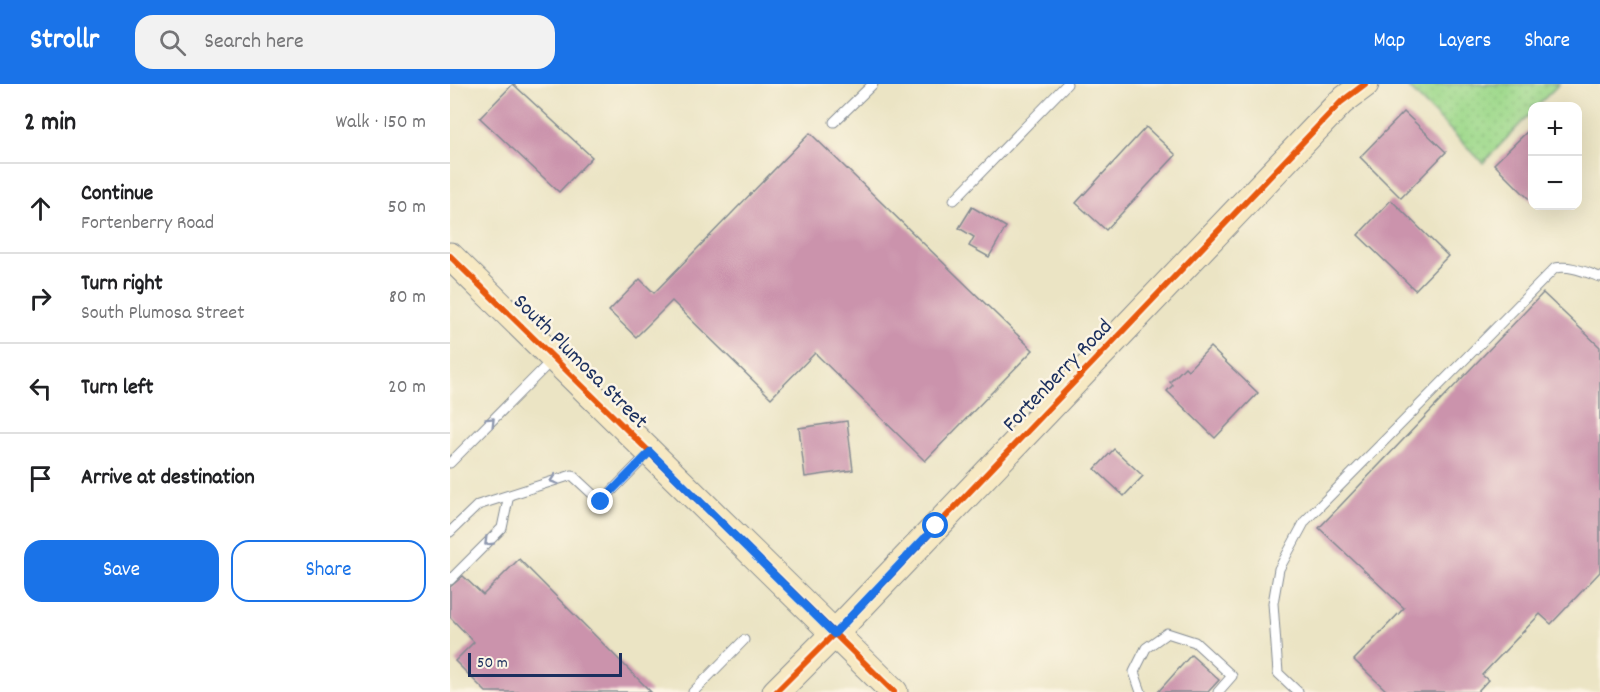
<!DOCTYPE html>
<meta charset="utf-8">
<style>
:root{--surface:#fff;--page:#f2f2f2;--text:#202124;--muted:#757577;--line:#e0e0e0;--accent:#1a73e8}
body{margin:0;font-family:Dekko,sans-serif;background:var(--page);color:var(--text)}
.controls{position:absolute;right:18px;top:18px;display:grid;overflow:hidden;border-radius:12px;box-shadow:0 6px 24px #0002}
.controls button{width:54px;height:54px;display:grid;place-items:center;padding:0;border:0;border-bottom:2px solid var(--line);background:var(--surface);color:var(--text);font:30px sans-serif}
.scale{position:absolute;left:18px;bottom:15px;width:154px;box-sizing:border-box;padding-left:6px;border:3px solid #1b2f5e;border-top:0;font-size:16px;line-height:21px;white-space:nowrap;color:#1b2f5e;-webkit-text-stroke:4px #fcf5e5;paint-order:stroke}
.stop{position:absolute;width:18px;height:18px;margin:-14px;border:4px solid #1a73e8;border-radius:50%;background:#fff}
.stop.end{background:#1a73e8;border-color:#fff;box-shadow:0 2px 6px #0008}
.list{margin:0;padding:0;list-style:none}
h2{display:flex;justify-content:space-between;align-items:center;height:78px;margin:0;padding:0 24px;font-size:26px}
h2 small{font-size:20px;font-weight:400;color:var(--muted)}
.list li{display:grid;grid-template-columns:39px 1fr auto;gap:18px;align-items:center;box-sizing:border-box;height:90px;padding:0 24px;border-top:2px solid var(--line)}
.list b{display:block;font-size:22px;white-space:nowrap}
.list p{margin:0;font-size:20px;white-space:nowrap;color:var(--muted)}
.list em{font-size:20px;font-style:normal;color:var(--muted)}
.actions{display:flex;gap:12px;padding:18px 24px}
.actions a{flex:1;padding:14px 0;border:2px solid var(--accent);border-radius:18px;text-align:center;font-size:21px;color:var(--accent)}
.actions .main{background:var(--accent);color:#fff}
.icon{flex:none;width:33px;height:33px;fill:none;stroke:currentColor;stroke-width:2;stroke-linecap:round;stroke-linejoin:round}
.map{position:relative;flex:none;width:1150px;height:608px;overflow:hidden}
header{display:flex;align-items:center;gap:36px;box-sizing:border-box;height:84px;padding:0 30px;background:var(--accent);color:#fff}
header strong{font-size:28px}
nav{display:flex;gap:33px;margin-inline-start:auto;font-size:21px}
.search{width:420px;height:54px;background:var(--page);display:flex;align-items:center;gap:15px;box-sizing:border-box;padding:0 21px;border-radius:18px;color:var(--muted);font-size:22px}
main{display:flex}
aside{flex:1;background:var(--surface)}
.map>svg:first-child{display:block}
</style>
<header>
<strong>Strollr</strong>
<div class="search"><svg class="icon" aria-label="search" viewBox="0 0 24 24"><circle cx="10" cy="10" r="6"/><path d="M15 15l6 6"/></svg>Search here</div>
<nav><a>Map</a><a>Layers</a><a>Share</a></nav>
</header>
<main>
<aside>
<h2>2 min<small>Walk · 150 m</small></h2>
<ul class="list">
<li><svg class="icon" aria-label="ahead" viewBox="0 0 24 24"><path d="M12 20V5M6 11l6-6 6 6"/></svg><div><b>Continue</b><p>Fortenberry Road</p></div><em>50 m</em></li>
<li><svg class="icon" aria-label="right" viewBox="0 0 24 24"><path d="M7 20v-9h11M14 6l5 5-5 5"/></svg><div><b>Turn right</b><p>South Plumosa Street</p></div><em>80 m</em></li>
<li><svg class="icon" aria-label="left" viewBox="0 0 24 24"><path d="M17 20v-9H6M10 6l-5 5 5 5"/></svg><div><b>Turn left</b></div><em>20 m</em></li>
<li><svg class="icon" aria-label="arrive" viewBox="0 0 24 24"><path d="M6 21V4h12l-3 4 3 4H6"/></svg><div><b>Arrive at destination</b></div></li>
</ul>
<div class="actions"><a class="main">Save</a><a>Share</a></div>
</aside>
<div class="map">
<svg width="1150" height="608" viewBox="0 0 1150 608">
<defs>
<pattern id="grass-dots" width="8" height="8" patternUnits="userSpaceOnUse" patternTransform="scale(1.5)"><rect width="8" height="8" fill="#9fd98c"/><path d="M2 2h.1M6 6h.1" fill="none" stroke="#88bb7b" stroke-width="1.8" stroke-linecap="round"/></pattern>
</defs>
<rect width="100%" height="100%" fill="#fcf5e5"/>
<filter id="ink" filterUnits="userSpaceOnUse"><feTurbulence type="fractalNoise" baseFrequency=".0167" numOctaves="2"/><feDisplacementMap in="SourceGraphic" scale="12" xChannelSelector="R" yChannelSelector="G"/><feConvolveMatrix kernelMatrix="1 2 1 2 8 2 1 2 1" color-interpolation-filters="sRGB"/></filter>
<filter id="wash" filterUnits="userSpaceOnUse"><feTurbulence type="fractalNoise" baseFrequency=".008" numOctaves="4" result="noise"/><feDisplacementMap in="SourceGraphic" scale="24" xChannelSelector="R" yChannelSelector="G"/><feGaussianBlur stdDeviation="1.35" result="paint"/><feColorMatrix in="noise" values="0 0 0 0 0 0 0 0 0 0 0 0 0 0 0 0 0 1.4 0 .05"/><feComposite in="paint" operator="in"/></filter>
<g filter="url(#wash)">
<rect width="100%" height="100%" fill="#ebe4c4"/>
<path fill="url(#grass-dots)" stroke="#5d8475" stroke-width="1.5" d="M966 0H1109L1087 22H1082V28L1033 79 958 3Z"/>
<g id="blocks">
<path fill="#cb93ac" d="M63 0 142 73 109 108 30 34Z
M954 28 996 68 951 114 910 73Z
M1083 42V119L1044 80Z
M696 43 726 71 656 146 626 119Z
M360 49 583 266 475 377 365 269 321 314 222 217 186 253 159 227 190 195 204 209Z
M941 116 998 172 965 206 908 151Z
M522 123 556 143 539 173 519 162 524 153 509 144Z
M1093 209 1150 263V488L1101 540 1090 530 1032 591 1038 596 1027 608H938L904 576 954 524 869 444Z
M760 263 808 309 765 354 717 307 723 301 720 298 735 283 738 286Z
M397 337 403 386 355 393 349 344Z
M664 365 693 392 674 412 645 385Z
M69 475 201 608H36L5 577 24 558 0 533V503L13 492 33 511Z
M741 571 769 596 758 608H708Z"/>
</g>
</g>
<g filter="url(#ink)">
<use href="#blocks" fill-opacity="0" stroke="#838a91" stroke-width="1.5"/>
<g fill="none" stroke-linecap="round" stroke-linejoin="round">
<defs>
<path id="lane" d="M384 38 423 0
M504 116 617 0
M0 379 102 276
M0 448 28 421 122 391 151 418 198 370
M0 496 52 444 59 411
M243 608 294 556
M691 608 684 588 696 564 717 549 745 558 782 592 768 608
M848 608 828 589 823 519 829 485 855 437 1105 184C1121 181 1135 188 1150 193"/>
<path id="secondary" d="M0 172 444 608
M326 608 384 550 891 18 915 0"/>
</defs>
<use href="#lane" stroke="#838a91" stroke-width="11"/>
<use href="#secondary" stroke="#838a91" stroke-width="29"/>
<use href="#lane" stroke="#fff" stroke-width="9"/>
<use href="#secondary" stroke="#f7e9c3" stroke-width="27"/>
<defs>
<path id="cycleway" d="M0 172 444 608
M326 608 384 550 891 18 915 0"/>
</defs>
<use href="#cycleway" stroke="#fcf5e5" stroke-width="10"/>
<use href="#cycleway" stroke="#e8590c" stroke-width="6"/>
</g>
<defs><path id="oneway-chevron" d="M-2-3.5L2.5 0L-2 3.5" fill="none" stroke-width="1.6" stroke-linecap="round" stroke-linejoin="round" transform="scale(1.5)"/></defs>
<g stroke="#8d97ae">
<use href="#oneway-chevron" transform="translate(41 337) rotate(-45)"/>
<use href="#oneway-chevron" transform="translate(104 396) rotate(162)"/>
<use href="#oneway-chevron" transform="translate(38 458) rotate(135)"/>
</g>
</g>
<g fill="none" stroke-linecap="round" stroke-linejoin="round" filter="url(#ink)">
<path stroke="#1a73e8" stroke-width="8" d="M151 418 200 368 384 550 486 442"/>
</g>
<g text-anchor="middle" stroke-width="5" stroke-linejoin="round" paint-order="stroke">
<g font-size="22" fill="#1b2f5e" stroke="#fcf5e5">
<text transform="translate(132 276) rotate(45)" y="8">South Plumosa Street</text>
<text transform="translate(606 290) rotate(-46)" y="8">Fortenberry Road</text>
</g>
</g>
</svg>
<div class="controls">
<button>+</button>
<button>−</button>
</div>
<div class="scale">50 m</div>
<div class="stop" style="left:486px;top:442px"></div>
<div class="stop end" style="left:151px;top:418px"></div>
</div>
</main>
